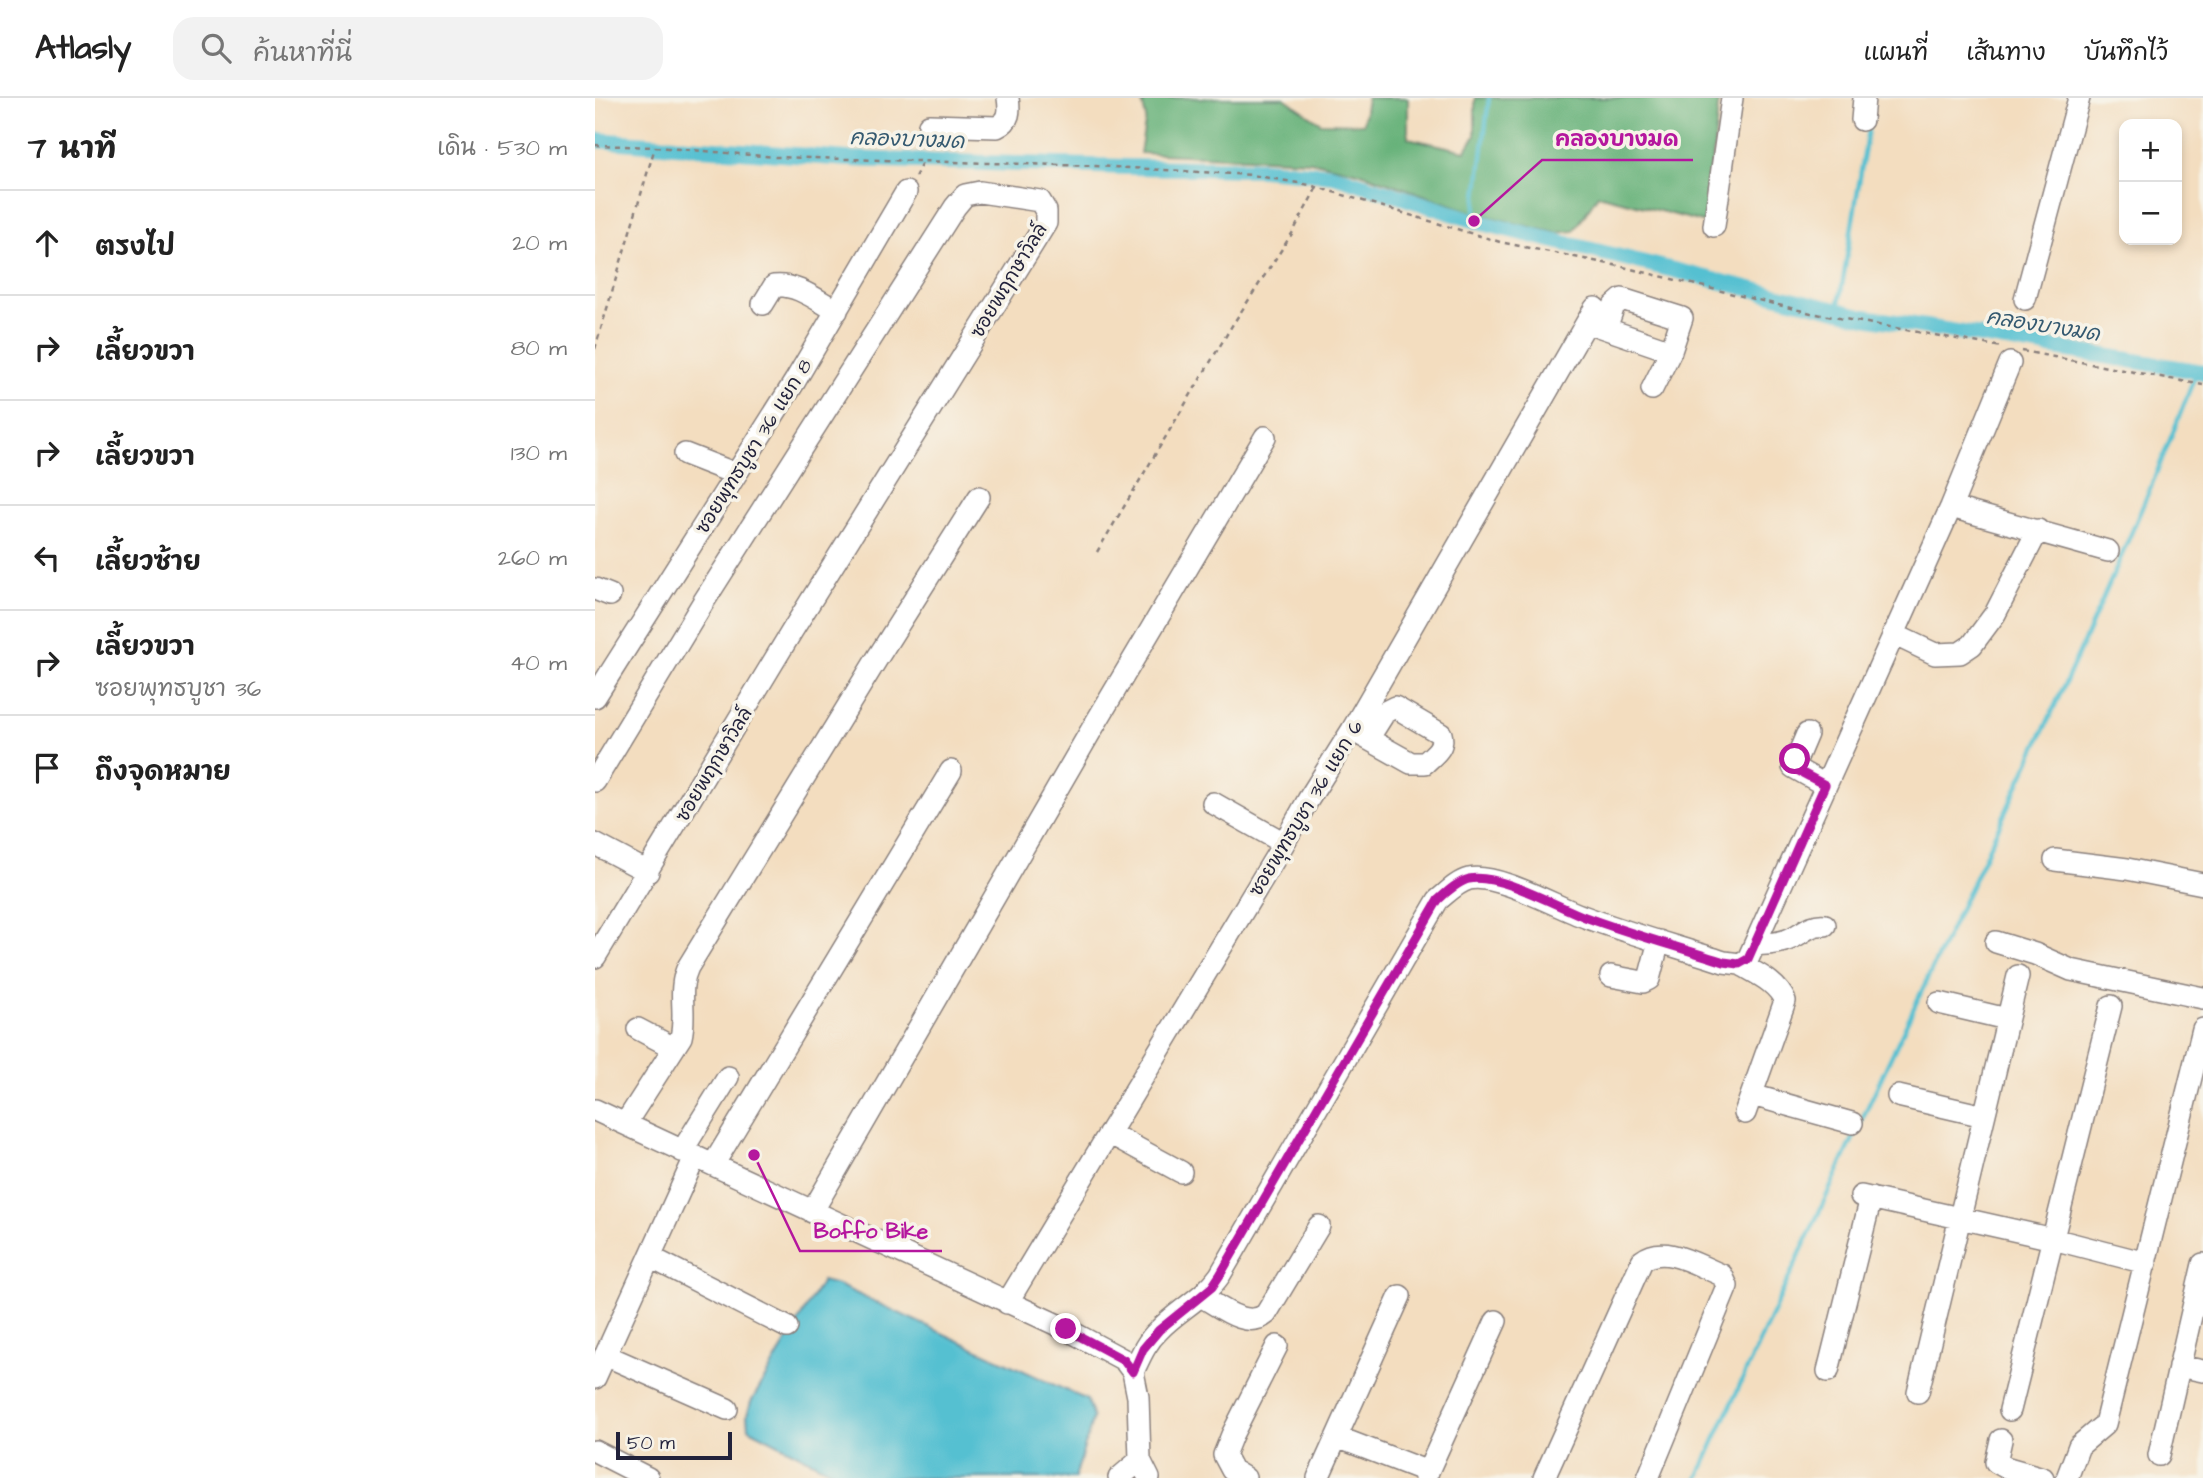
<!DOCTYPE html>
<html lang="th">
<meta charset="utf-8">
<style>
:root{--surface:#fff;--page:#f2f2f2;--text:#222;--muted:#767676;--line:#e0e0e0}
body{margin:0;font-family:"Architects Daughter","Playpen Sans Thai",sans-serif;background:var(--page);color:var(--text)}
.controls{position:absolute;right:21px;top:21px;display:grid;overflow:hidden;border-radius:14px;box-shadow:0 4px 10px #0003}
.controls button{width:63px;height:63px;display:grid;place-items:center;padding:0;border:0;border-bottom:2px solid var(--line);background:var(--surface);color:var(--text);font:35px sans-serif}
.scale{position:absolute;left:21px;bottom:18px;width:116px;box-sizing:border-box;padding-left:7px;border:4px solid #22223b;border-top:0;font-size:19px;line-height:24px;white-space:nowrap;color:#22223b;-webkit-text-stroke:5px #f7f3e8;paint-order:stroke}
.stop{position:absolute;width:21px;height:21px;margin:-16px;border:5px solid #b5179e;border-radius:50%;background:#fff}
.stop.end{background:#b5179e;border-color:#fff;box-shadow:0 2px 7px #0008}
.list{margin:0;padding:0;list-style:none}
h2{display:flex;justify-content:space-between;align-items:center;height:91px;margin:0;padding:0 28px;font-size:30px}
h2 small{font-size:23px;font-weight:400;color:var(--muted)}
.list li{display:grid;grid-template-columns:46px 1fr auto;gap:21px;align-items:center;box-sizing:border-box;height:105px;padding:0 28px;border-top:2px solid var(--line)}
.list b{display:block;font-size:26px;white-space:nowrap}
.list p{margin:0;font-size:23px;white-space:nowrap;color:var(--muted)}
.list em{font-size:23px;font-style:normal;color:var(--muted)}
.icon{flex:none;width:38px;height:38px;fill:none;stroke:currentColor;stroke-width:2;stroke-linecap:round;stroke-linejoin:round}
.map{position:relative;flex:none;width:1608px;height:1380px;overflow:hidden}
header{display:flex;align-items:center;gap:42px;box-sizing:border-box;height:98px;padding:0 35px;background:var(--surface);border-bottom:2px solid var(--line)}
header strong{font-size:33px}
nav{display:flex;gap:38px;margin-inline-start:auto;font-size:24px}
.search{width:490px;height:63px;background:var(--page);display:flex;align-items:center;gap:18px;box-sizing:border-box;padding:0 24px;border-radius:21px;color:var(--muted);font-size:26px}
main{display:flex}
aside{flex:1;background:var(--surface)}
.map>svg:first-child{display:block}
</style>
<header>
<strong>Atlasly</strong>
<div class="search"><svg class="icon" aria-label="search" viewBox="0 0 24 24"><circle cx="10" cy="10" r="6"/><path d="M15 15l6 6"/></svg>ค้นหาที่นี่</div>
<nav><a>แผนที่</a><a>เส้นทาง</a><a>บันทึกไว้</a></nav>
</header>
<main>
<aside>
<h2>7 นาที<small>เดิน · 530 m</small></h2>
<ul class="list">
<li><svg class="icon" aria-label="ahead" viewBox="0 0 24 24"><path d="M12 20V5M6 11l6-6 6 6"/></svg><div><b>ตรงไป</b></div><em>20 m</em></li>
<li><svg class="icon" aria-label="right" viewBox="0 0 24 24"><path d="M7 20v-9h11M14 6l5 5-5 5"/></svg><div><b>เลี้ยวขวา</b></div><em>80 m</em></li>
<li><svg class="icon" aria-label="right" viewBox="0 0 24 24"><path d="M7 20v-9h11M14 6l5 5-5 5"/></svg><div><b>เลี้ยวขวา</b></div><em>130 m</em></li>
<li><svg class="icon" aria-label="left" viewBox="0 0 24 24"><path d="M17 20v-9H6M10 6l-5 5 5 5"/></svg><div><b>เลี้ยวซ้าย</b></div><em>260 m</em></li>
<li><svg class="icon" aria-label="right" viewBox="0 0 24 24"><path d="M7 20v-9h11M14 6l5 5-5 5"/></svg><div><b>เลี้ยวขวา</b><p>ซอยพุทธบูชา 36</p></div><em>40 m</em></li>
<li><svg class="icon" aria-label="arrive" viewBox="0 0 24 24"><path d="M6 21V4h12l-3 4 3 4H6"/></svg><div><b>ถึงจุดหมาย</b></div></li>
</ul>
</aside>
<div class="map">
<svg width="1608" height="1380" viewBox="0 0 1608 1380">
<rect width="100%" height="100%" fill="#f7f3e8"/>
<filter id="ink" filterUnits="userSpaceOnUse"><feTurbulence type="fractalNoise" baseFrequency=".0143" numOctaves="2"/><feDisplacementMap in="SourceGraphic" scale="14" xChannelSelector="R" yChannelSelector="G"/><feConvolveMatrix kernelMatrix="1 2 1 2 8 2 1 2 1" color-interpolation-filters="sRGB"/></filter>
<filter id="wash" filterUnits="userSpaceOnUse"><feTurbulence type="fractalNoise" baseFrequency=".00686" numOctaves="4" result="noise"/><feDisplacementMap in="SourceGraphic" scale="28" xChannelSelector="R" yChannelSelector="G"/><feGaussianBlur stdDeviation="1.57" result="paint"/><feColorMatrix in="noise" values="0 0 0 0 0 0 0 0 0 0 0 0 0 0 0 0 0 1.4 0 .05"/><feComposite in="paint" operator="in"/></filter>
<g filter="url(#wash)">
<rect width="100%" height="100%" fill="#f3ddbf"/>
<path fill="#68b27a" stroke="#456a5a" stroke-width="2" d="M546 0H689L726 25 768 26 772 0H813V40L870 53 880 38V0H1124L1111 125 1003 97 979 133 961 135 883 116 763 74 715 63 545 55 551 19Z"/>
<path fill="#55c0d1" stroke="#3c7186" stroke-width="2" d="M227 1183 243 1187 492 1302 498 1320 480 1380H249L153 1330 152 1317 156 1304Z"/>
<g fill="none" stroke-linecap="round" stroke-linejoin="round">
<path stroke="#55c0d1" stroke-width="4.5" d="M879 123 894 0
M1243 212 1274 25
M1103 1380C1186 1194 1272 1010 1358 826 1444 644 1530 461 1602 273"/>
<path stroke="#55c0d1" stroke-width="16" d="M0 42 253 61 533 69 667 71 738 77 887 125 1270 219 1608 274"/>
</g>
</g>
<g filter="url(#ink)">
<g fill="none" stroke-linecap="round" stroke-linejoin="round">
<defs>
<path id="minor" d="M1267 22 1269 0
M334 27 402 29C415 23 415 13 413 0
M1119 128 1137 0
M1430 201 1484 0
M168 206 179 188C202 185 223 203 242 213
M997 226 1076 253 1057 291
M1011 230 1019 208 1027 201 1087 220 1076 253
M90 356 141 376
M1356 409 1513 453
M0 491 15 497
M1298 536 1340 556 1365 555 1377 547 1400 516 1443 432
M0 599 200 283 311 94
M757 632 816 665H830C839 656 850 650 846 636L800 609 790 614 773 641
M1212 636 1198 669 1230 687
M0 683 109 503 360 109 370 97 385 94 445 103 451 113V125L197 533 0 859
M618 705 689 745
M0 746 53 774
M1460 762 1532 771 1608 786
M1401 844 1440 856 1476 872 1608 900
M1160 847C1170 846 1180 846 1189 843 1205 839 1213 825 1230 827
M1145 866C1162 876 1182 884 1190 903L1150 1015
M1016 878 1048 884 1054 881 1064 843
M1344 905 1412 921
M43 931 79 950
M1157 997 1257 1025
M1303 998 1389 1018
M0 1012 471 1231 529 1262 538 1274 543 1299 545 1362 554 1380
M30 1026 86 939C92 916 82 891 93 869L283 559 384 399
M514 1035 586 1074
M87 1053 133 979
M118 1067 356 673
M1266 1098 1458 1141 1551 1165
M217 1114 497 631 670 339
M55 1159 192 1229
M606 1198C624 1208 652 1232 671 1216L724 1128
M412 1205 689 745 713 702 757 632 1000 210
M10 1257 132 1311
M1584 1268 1608 1273
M1233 1273 1276 1100
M538 1274C545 1259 551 1244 564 1232 583 1212 609 1200 625 1177L843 802C852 795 862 784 874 781 903 775 961 809 990 819 1036 836 1083 849 1129 864L1145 866 1153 861 1356 409 1415 265
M0 1280 100 1059
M1323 1294 1423 878
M1415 1312 1516 908
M742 1339 833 1374
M1406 1342 1401 1364 1410 1369 1448 1380
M0 1353 53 1380
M1564 1357 1608 1166
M524 1380 545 1362
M650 1380 637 1372 629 1357 637 1337 682 1248
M723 1380 805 1198
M830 1380 901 1223
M949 1380 1047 1163C1070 1145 1103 1168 1127 1177L1132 1188 1053 1380
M1472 1380 1484 1348 1510 1326 1608 931"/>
</defs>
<use href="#minor" stroke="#8a807d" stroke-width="24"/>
<path stroke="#8a807d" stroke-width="2.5" stroke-dasharray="5 5" stroke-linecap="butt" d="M0 47 60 49 181 59 500 68 657 77 715 87 905 144 1024 168 1216 215 1407 249
M320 79 328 63
M0 251 60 49
M1427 253 1608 287
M502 454 638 226 698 134 722 89"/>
<use href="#minor" stroke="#fff" stroke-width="21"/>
</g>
</g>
<g fill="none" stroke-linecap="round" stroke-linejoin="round" filter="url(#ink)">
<path stroke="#b5179e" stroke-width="9" d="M471 1231 529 1262 538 1274 548 1251 564 1232 606 1198 617 1189 625 1177 843 802C851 795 862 784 874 781 904 775 961 808 990 819 1036 836 1083 849 1129 864L1144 866 1153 861 1230 687 1200 671V661"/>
</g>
<g text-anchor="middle" stroke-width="7" stroke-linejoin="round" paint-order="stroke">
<g font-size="19" fill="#22223b" stroke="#f7f3e8">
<text transform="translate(413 182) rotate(-59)" y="7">ซอยพฤกษาวิลล์</text>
<text transform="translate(158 348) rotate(-58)" y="7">ซอยพุทธบูชา 36 แยก 8</text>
<text transform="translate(118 666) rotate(-59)" y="7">ซอยพฤกษาวิลล์</text>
<text transform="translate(710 710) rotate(-59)" y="7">ซอยพุทธบูชา 36 แยก 6</text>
</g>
<g font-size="21" font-style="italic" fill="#345970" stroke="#f7f3e8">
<text transform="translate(312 41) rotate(2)" y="7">คลองบางมด</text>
<text transform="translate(1448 227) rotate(9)" y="7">คลองบางมด</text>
</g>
</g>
<path fill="none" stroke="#b5179e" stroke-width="2.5" d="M879 123L947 62H1098M159 1057L205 1153H347"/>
<g fill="#b5179e" stroke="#f7f3e8" stroke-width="2.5">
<circle cx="879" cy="123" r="7"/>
<circle cx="159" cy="1057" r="7"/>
</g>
<g font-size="21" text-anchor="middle" font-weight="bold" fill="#b5179e" stroke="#f7f3e8" stroke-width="7" stroke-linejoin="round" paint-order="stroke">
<text x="1022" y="48">คลองบางมด</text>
<text x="276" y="1140">Boffo Bike</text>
</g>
</svg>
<div class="controls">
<button>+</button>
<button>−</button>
</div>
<div class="scale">50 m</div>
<div class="stop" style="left:1200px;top:661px"></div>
<div class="stop end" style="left:471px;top:1231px"></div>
</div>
</main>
